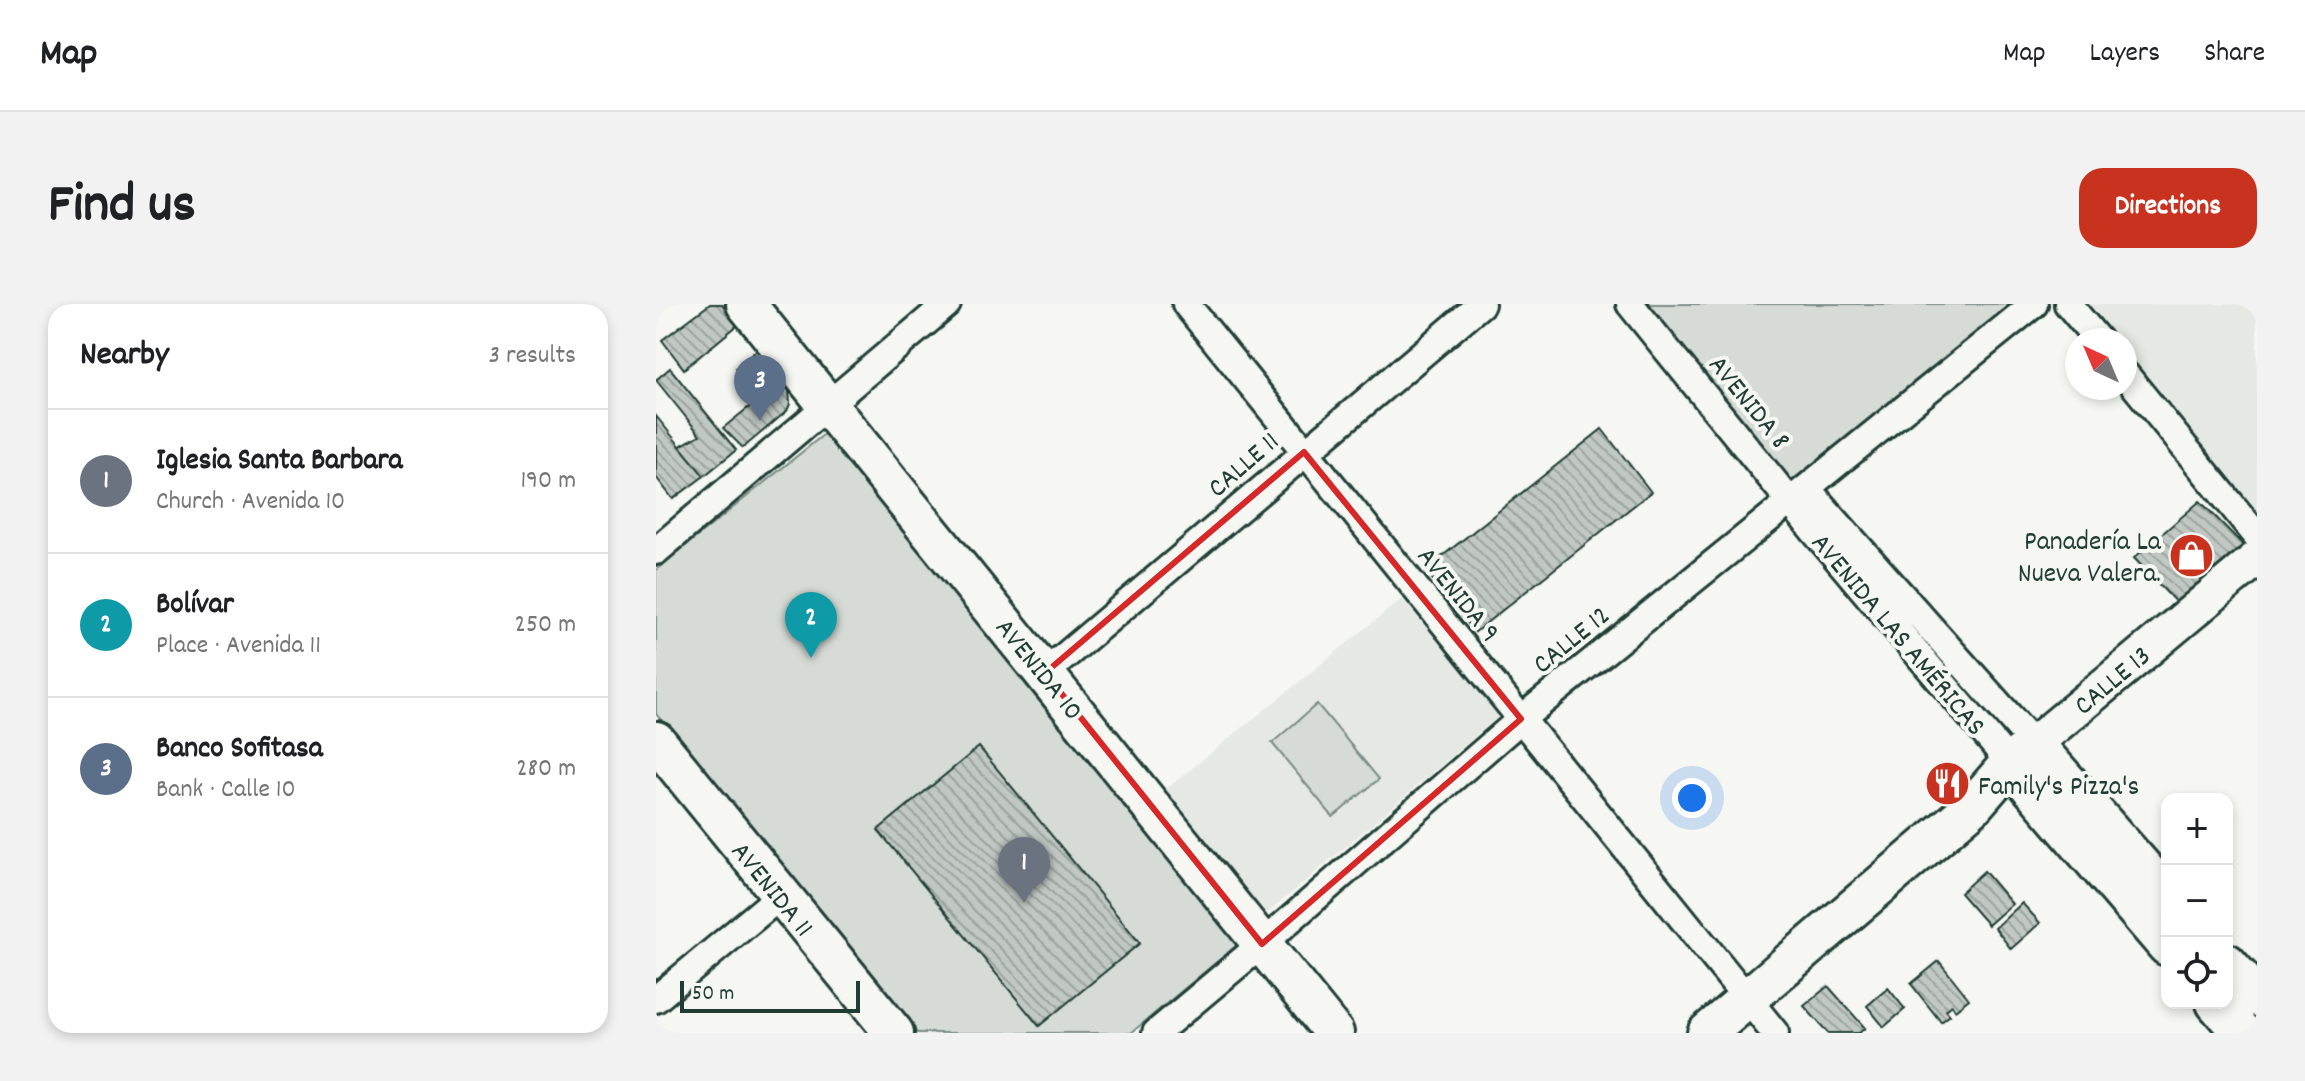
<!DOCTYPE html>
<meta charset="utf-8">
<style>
:root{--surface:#fff;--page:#f2f2f2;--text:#202124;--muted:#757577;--line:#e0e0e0;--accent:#c8321e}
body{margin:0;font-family:Dekko,sans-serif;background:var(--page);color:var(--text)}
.controls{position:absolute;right:24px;bottom:24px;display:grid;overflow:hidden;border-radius:16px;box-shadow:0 4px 12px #0003}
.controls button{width:72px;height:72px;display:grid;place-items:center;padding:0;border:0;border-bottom:2px solid var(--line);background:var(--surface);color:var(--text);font:40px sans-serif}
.compass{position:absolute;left:1409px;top:24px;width:72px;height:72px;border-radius:50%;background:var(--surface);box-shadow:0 4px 12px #0003;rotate:316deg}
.scale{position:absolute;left:24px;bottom:20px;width:180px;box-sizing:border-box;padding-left:8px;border:4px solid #1f3d34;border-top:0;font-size:22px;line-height:28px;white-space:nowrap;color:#1f3d34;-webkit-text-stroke:6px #f6f6f2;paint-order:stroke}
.you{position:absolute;left:1036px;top:494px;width:28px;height:28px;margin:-20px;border:6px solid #fff;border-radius:50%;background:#1a73e8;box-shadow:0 0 0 12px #1a73e833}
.badge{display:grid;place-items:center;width:52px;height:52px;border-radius:50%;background:var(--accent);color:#fff;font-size:26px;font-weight:700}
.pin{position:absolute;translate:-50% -66px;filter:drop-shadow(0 2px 4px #0008)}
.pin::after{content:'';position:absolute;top:42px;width:28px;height:24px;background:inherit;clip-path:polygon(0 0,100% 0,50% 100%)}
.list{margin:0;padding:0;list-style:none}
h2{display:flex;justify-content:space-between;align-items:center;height:104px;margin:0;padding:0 32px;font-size:34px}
h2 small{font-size:26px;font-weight:400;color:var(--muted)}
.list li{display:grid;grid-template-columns:52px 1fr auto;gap:24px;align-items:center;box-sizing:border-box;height:144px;padding:0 32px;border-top:2px solid var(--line)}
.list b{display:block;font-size:30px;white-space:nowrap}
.list p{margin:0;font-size:26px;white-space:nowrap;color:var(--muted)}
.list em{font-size:26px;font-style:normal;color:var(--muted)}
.icon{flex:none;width:44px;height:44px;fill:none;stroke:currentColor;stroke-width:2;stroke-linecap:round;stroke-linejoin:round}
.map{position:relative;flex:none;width:1601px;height:729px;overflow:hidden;border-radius:24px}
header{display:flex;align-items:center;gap:48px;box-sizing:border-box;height:112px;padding:0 40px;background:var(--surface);border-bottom:2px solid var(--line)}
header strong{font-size:38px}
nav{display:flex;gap:44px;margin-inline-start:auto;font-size:28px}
.intro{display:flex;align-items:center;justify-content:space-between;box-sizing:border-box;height:192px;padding:0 48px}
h1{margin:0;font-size:56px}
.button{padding:20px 36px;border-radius:24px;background:var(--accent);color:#fff;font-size:28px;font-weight:700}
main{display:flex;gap:48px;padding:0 48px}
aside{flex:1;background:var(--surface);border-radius:24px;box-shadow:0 4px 12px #0003}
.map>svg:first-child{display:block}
</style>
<header>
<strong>Map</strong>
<nav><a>Map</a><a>Layers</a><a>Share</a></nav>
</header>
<div class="intro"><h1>Find us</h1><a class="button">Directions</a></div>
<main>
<aside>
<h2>Nearby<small>3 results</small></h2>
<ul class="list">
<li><span class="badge" style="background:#6b7280">1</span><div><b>Iglesia Santa Barbara</b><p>Church · Avenida 10</p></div><em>190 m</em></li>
<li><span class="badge" style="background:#0f9aa8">2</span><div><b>Bolívar</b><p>Place · Avenida 11</p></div><em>250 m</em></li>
<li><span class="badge" style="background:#5c6f8a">3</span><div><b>Banco Sofitasa</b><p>Bank · Calle 10</p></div><em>280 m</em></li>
</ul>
</aside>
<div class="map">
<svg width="1601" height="729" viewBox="0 0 1601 729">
<defs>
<pattern id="building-back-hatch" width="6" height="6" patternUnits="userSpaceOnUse" patternTransform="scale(2)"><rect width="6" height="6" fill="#c1c8c3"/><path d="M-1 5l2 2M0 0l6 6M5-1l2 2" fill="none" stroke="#9ca49f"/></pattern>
</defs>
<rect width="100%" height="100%" fill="#f6f6f2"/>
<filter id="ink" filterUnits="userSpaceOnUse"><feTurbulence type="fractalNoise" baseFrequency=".0125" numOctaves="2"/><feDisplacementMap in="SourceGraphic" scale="16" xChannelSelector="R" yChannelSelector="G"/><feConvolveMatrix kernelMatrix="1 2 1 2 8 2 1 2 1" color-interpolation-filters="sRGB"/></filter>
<g filter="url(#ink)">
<path fill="#e6e8e4" d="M1434 0H1601V207L1469 44V36H1463Z
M746 295 844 411 606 614 503 491Z"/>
<path fill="#d6dbd6" stroke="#7a8c85" stroke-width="2" d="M983 0H1366L1134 187Z
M172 127 587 636 475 729H261L0 410V266Z
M661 400 723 475 677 513 616 439Z"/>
<path fill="url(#building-back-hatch)" stroke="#1f3d34" stroke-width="2" d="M54 0H66L83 20 28 65 6 36Z
M101 46 133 85 134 100 131 107 87 144 67 124 103 95 80 64Z
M14 64 80 146 48 172 24 142 44 131 0 76Z
M0 112 48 172 17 195 0 173Z
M946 125 995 188 819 328 769 266Z
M1544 197 1594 248 1524 303 1478 254Z
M323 443 484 639 383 722 222 526Z
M1328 567 1356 600 1332 621 1304 589Z
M1366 599 1384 619 1355 645 1339 624Z
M1283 657 1313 695 1299 706 1296 701 1290 706 1294 711 1285 718 1255 680Z
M1172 682 1209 724 1203 729H1172L1148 702Z
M1232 684 1249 705 1228 723 1211 702Z"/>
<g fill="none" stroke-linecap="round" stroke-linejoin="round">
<defs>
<path id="minor" d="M530 0 1119 729
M974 0 1158 227 1354 459
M1412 0 1442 36
M1469 70 1601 232
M1151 185 1378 440
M0 247 291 0
M389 369 825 0
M0 695 124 592
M500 729 606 640 865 415 1378 0"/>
<path id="tertiary" d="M1378 440 1601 254"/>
<path id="secondary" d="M90 0 678 729
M0 437 238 729
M1354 459 1511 642
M1571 659 1601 693
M1560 699 1586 729
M1051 729 1316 503 1354 459 1378 440 1511 591"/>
</defs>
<use href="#minor" stroke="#1f3d34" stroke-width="32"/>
<use href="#tertiary" stroke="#1f3d34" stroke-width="40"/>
<use href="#secondary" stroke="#1f3d34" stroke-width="44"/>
<use href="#minor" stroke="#f6f6f2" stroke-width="26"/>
<use href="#tertiary" stroke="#f6f6f2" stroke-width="34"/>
<use href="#secondary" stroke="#f6f6f2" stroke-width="38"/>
</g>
</g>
<path fill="none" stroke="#d62828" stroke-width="6" stroke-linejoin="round" d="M648 148 865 415 606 640 389 369Z"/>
<defs>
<symbol id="shop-disc" viewBox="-11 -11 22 22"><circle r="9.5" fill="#c8321e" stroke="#f6f6f2"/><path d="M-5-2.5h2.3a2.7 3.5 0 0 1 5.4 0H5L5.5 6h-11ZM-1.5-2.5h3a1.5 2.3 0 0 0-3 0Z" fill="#fff"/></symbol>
<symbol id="restaurant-disc" viewBox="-11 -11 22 22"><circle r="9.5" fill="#c8321e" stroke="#f6f6f2"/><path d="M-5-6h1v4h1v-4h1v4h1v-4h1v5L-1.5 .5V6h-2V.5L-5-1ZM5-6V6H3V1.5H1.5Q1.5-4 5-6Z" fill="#fff"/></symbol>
</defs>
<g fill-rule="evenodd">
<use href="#shop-disc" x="1510" y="226" width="51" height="51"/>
<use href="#restaurant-disc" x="1266" y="454" width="51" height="51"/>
</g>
<g text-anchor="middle" stroke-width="8" stroke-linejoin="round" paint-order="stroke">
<g font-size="28" fill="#1f3d34" stroke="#f6f6f2">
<text transform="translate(1095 97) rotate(51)" y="10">AVENIDA 8</text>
<text transform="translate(586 159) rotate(-41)" y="10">CALLE 11</text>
<text transform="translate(804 289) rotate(51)" y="10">AVENIDA 9</text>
<text transform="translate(1244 329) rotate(50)" y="10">AVENIDA LAS AMÉRICAS</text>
<text transform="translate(914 334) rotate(-39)" y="10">CALLE 12</text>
<text transform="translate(385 364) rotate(51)" y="10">AVENIDA 10</text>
<text transform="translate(1455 375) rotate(-40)" y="10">CALLE 13</text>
<text transform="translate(118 584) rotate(51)" y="10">AVENIDA 11</text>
</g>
<g font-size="28" fill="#1f3d34" stroke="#f6f6f2" text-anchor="end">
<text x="1505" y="245">Panadería La<tspan x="1505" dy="32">Nueva Valera.</tspan></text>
<text x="1322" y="490" text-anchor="start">Family's Pizza's</text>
</g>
</g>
</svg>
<div class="controls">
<button>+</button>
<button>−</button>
<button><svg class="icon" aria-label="locate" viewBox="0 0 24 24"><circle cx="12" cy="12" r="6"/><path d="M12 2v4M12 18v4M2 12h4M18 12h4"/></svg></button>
</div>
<svg class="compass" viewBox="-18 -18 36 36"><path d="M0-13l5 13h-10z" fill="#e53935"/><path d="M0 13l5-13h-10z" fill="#757577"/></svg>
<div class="scale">50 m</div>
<div class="you"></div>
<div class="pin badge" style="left:368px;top:599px;background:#6b7280">1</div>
<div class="pin badge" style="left:155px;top:354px;background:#0f9aa8">2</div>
<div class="pin badge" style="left:104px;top:117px;background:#5c6f8a">3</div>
</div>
</main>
